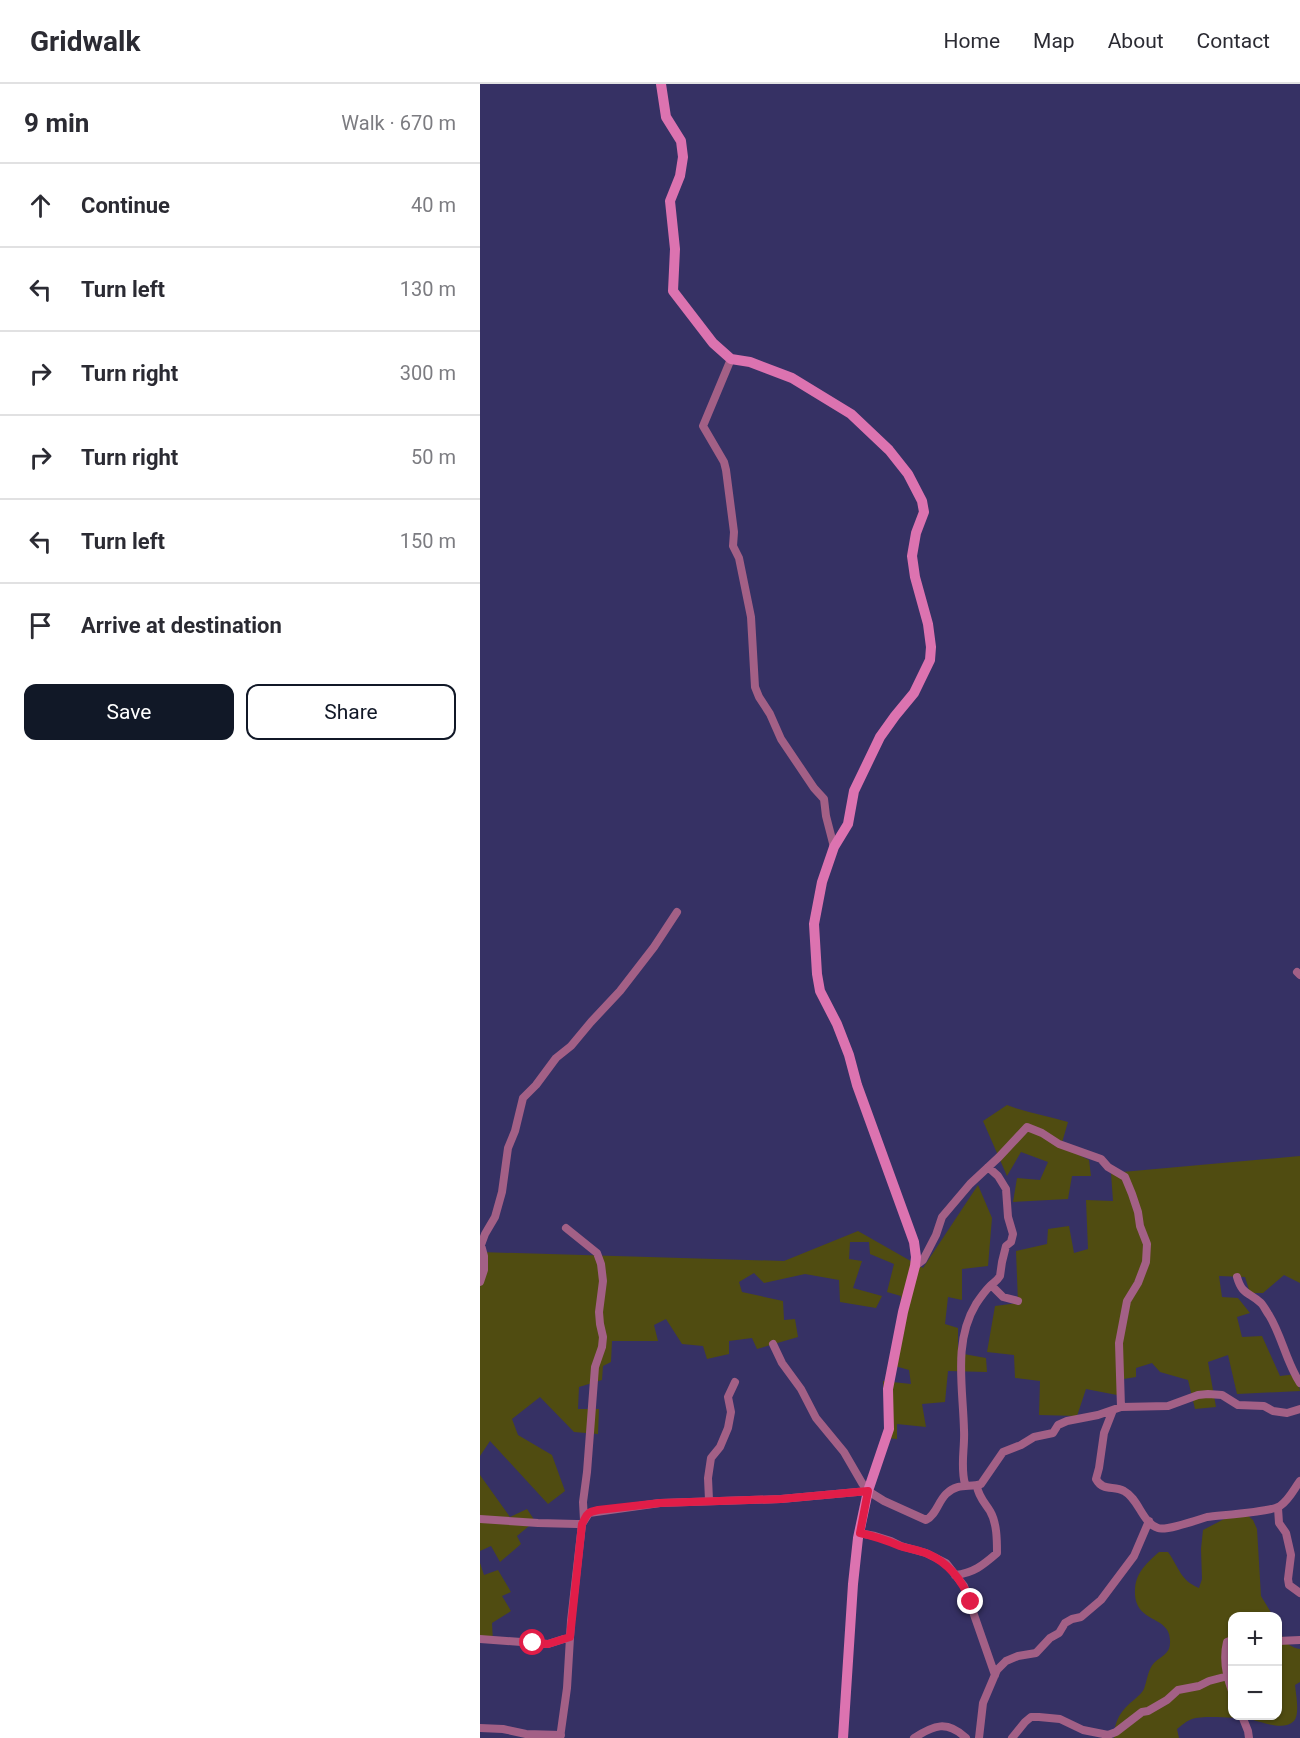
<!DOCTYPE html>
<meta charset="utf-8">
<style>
:root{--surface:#fff;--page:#f7f7f7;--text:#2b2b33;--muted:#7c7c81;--line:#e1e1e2;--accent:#111827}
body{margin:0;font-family:Roboto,sans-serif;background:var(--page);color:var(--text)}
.controls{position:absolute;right:18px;bottom:18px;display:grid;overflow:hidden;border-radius:12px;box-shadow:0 2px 4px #0004}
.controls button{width:54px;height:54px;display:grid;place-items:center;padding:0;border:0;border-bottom:2px solid var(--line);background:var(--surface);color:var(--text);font:30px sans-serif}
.stop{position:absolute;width:18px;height:18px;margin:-14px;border:4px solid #e11d48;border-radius:50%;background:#fff}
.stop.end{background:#e11d48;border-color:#fff;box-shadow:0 2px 6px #0008}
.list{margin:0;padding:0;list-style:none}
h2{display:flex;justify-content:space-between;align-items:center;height:78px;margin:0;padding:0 24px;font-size:26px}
h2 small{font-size:20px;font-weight:400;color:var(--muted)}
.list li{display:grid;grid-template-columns:39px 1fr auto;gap:18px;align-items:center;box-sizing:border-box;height:84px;padding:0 24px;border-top:2px solid var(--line)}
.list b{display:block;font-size:22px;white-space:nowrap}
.list em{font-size:20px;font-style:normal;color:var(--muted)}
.actions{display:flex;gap:12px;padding:18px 24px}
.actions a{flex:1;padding:14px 0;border:2px solid var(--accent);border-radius:12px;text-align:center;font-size:21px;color:var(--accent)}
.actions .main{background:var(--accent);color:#fff}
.icon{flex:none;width:33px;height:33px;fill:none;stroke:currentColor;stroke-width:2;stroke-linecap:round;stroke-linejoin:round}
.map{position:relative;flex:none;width:820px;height:1654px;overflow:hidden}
header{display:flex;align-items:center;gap:36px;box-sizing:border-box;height:84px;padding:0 30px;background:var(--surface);border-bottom:2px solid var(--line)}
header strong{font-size:28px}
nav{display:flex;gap:33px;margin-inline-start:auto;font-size:21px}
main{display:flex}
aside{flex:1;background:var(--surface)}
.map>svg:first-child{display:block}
</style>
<header>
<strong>Gridwalk</strong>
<nav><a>Home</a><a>Map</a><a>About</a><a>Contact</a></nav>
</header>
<main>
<aside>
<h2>9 min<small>Walk · 670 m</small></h2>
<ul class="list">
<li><svg class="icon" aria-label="ahead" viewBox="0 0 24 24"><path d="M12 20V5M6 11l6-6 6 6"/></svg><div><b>Continue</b></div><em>40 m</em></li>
<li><svg class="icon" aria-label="left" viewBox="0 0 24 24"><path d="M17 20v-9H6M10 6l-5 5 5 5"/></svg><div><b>Turn left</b></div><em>130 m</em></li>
<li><svg class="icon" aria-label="right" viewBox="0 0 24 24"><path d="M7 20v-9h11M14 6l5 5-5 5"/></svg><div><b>Turn right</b></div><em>300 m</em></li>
<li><svg class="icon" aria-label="right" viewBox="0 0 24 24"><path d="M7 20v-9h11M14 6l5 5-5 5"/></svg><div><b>Turn right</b></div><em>50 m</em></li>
<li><svg class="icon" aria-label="left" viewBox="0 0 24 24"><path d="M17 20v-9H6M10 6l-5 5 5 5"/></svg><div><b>Turn left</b></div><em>150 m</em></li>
<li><svg class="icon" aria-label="arrive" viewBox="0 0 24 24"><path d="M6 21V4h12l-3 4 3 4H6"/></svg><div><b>Arrive at destination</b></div></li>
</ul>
<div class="actions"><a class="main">Save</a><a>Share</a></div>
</aside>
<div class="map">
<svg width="820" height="1654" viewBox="0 0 820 1654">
<rect width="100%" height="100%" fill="#363164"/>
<path fill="#504c11" d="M527 1021C547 1029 568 1032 588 1038L581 1062 609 1076 611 1092H592L588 1115 533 1118 537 1094 560 1096 568 1078 541 1068 527 1092 503 1037Z
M820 1072V1199L804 1191 783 1209H770L765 1193 739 1192 742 1213 758 1214 770 1229 757 1233 762 1253 782 1252 800 1292 817 1290 820 1307 757 1310 748 1271 728 1278 736 1323 715 1325 708 1296 680 1288 672 1279 656 1284V1293L637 1296V1311L606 1305 597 1332 559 1331 560 1297 535 1294 534 1271 507 1268 515 1222 538 1219 536 1167 567 1160 568 1145 589 1142 594 1169 608 1165 606 1116 633 1117 631 1089Z
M498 1101 512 1134 508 1182 482 1185V1216L468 1213 465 1240 478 1244V1269L506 1274 507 1288 468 1287 465 1318 442 1320 446 1343 417 1340V1355L406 1354 403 1297 431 1300 429 1286 415 1282 421 1212 407 1208 414 1180 390 1170 389 1158H370L369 1175 382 1177 373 1204 402 1212 396 1224 360 1218 359 1196 325 1190 284 1199 274 1189 259 1198 262 1208 303 1217 304 1236 315 1235 318 1253 277 1265 272 1254 249 1257V1270L227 1275 223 1262 202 1260 186 1235 174 1241 178 1257H132L131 1278 123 1282 122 1296 99 1303 98 1325H119L118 1350 94 1348 60 1313 32 1335 38 1351 72 1371 85 1407 68 1420 10 1357 0 1372V1168L304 1177 378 1147 443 1184Z
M0 1391 30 1433 47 1425 55 1437 37 1452 41 1460 20 1478 11 1462 0 1467Z
M766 1430 773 1436 777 1445 781 1512 793 1532H752V1632H798V1540C802 1554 805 1562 820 1565V1598L815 1601C816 1611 820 1630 814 1637 803 1648 781 1637 768 1635 756 1634 724 1631 712 1635 706 1637 701 1642 697 1645L699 1654H634C634 1636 641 1626 655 1615 658 1612 662 1609 664 1605 667 1597 668 1585 674 1579 681 1572 690 1570 690 1559 692 1529 653 1542 655 1505 656 1488 667 1479 679 1468H688C700 1485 700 1496 719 1504L722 1495 721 1465 723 1446 748 1433Z
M0 1479 4 1491 18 1486 31 1508 22 1512 31 1527 12 1539 13 1558 0 1557Z"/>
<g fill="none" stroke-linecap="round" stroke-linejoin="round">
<path stroke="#a36086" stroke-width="8" d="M251 275 223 342 244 378 246 386 254 448 253 462 259 474 271 533 275 603 279 613 290 630 301 655 334 704 344 715 346 732 354 763
M817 888 820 891
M86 1144 117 1169 121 1180 123 1197 119 1228 120 1240 123 1253 122 1263 115 1283 107 1388 103 1418 104 1436
M435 1182 443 1176 456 1151 462 1133 490 1100 519 1073 547 1043 562 1049 579 1060 621 1075 628 1083 645 1093 652 1110 658 1128 660 1142 667 1160 666 1178 658 1199 647 1217 639 1259 641 1323
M757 1193C762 1211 769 1208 781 1219 784 1222 786 1227 789 1231 802 1252 806 1278 820 1299
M0 1198 4 1186V1172L1 1161 5 1150 15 1133 22 1108 28 1064 35 1047 43 1014 56 1001 76 974 91 962 111 938 140 907 174 863 197 828
M511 1201 523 1213 538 1217
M293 1260 302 1279 321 1305 336 1334 364 1368 382 1399 388 1407 404 1417 446 1436C456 1431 458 1418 466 1410 478 1398 490 1404 501 1400L523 1368 541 1361 554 1353 573 1349 578 1341 587 1337 618 1331 641 1323 688 1322 718 1311 728 1310 742 1311 758 1321 784 1322 793 1327 807 1329 820 1325
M633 1326 624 1349 619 1384 616 1395C623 1408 634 1401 644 1407 659 1415 662 1439 678 1444 686 1447 717 1436 727 1433 742 1431 791 1428 800 1422 809 1416 814 1405 820 1397
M485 1400C480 1382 485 1364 484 1346 483 1303 473 1258 496 1220 500 1214 505 1207 510 1202 514 1198 517 1197 520 1192L522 1178 526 1162 531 1158 533 1150 528 1133 526 1105 518 1092 508 1083
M229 1416 228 1394 231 1374 240 1363 248 1344 251 1328 248 1313 255 1298
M798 1424 799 1439 806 1449 811 1471 808 1495 809 1501 820 1509
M0 1435 58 1439 97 1440H102L109 1429 180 1419 301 1415 388 1407
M379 1449 395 1452 411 1457 421 1462 446 1469 466 1479 484 1502 515 1591
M475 1491C494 1489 503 1481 517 1469 517 1456 517 1439 510 1427 505 1419 498 1412 497 1402
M0 1555 68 1560 90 1553
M752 1556 747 1558C743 1574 746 1591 752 1607
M798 1557 820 1556
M762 1632 768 1647 769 1654
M0 1644 23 1645 46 1650 81 1651
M80 1654 87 1604 91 1537 102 1440
M434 1654C454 1641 467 1636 486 1654
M499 1654 503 1619 517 1586 526 1577 538 1572 556 1569 570 1554 579 1549 585 1539 592 1535 601 1533 621 1516 654 1472 669 1437
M532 1654 545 1638 551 1633H559L580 1635 603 1646 628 1651 636 1648 662 1628 668 1627 687 1616 698 1606 719 1602 729 1597 748 1592"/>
<path stroke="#dc73b0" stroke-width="10" d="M181 0 186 33 201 57 203 73 200 92 190 117 195 165 193 207 233 259 251 275 270 278 312 294 371 330 409 366 428 390 442 417 444 428 436 449 432 472 435 493 448 540 451 563 450 576 434 609 415 632 400 653 374 707 368 740 354 763 342 798 334 840 337 890 340 907 357 940 369 971 377 1001 434 1158 436 1173 435 1182 423 1228 408 1305 409 1345 388 1407 378 1454 373 1500 363 1654"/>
</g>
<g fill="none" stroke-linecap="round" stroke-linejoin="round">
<path stroke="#e11d48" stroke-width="8" d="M53 1559 68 1560 90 1553 102 1440C108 1430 105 1429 118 1426L180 1419 301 1415 388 1407 380 1449C394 1452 406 1456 420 1462 429 1465 439 1466 448 1470 469 1479 482 1496 491 1518"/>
</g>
</svg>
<div class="controls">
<button>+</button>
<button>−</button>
</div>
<div class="stop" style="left:53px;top:1559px"></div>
<div class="stop end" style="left:491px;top:1518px"></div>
</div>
</main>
